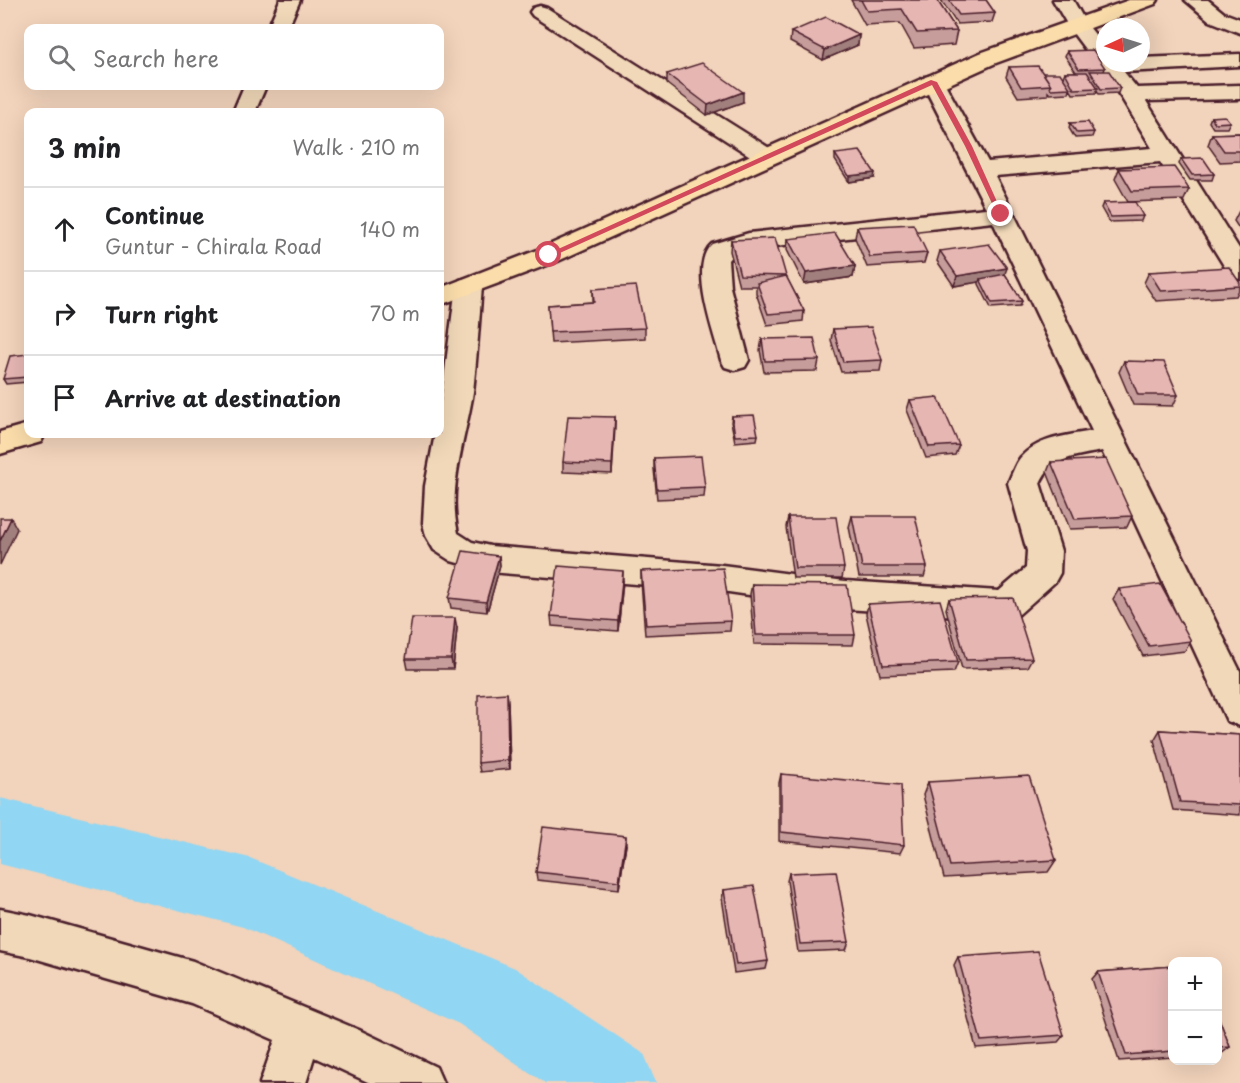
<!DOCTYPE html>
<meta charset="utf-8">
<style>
:root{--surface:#fff;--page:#f2f2f2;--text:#202124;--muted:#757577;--line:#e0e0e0}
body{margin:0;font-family:"Playpen Sans",sans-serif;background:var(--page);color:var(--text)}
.controls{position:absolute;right:18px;bottom:18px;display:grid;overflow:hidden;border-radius:12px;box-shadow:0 6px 24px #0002}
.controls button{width:54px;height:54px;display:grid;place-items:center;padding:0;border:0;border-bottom:2px solid var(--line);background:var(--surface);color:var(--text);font:30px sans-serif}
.compass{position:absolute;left:1096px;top:18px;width:54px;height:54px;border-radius:50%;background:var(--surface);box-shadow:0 6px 24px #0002;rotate:266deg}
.stop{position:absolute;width:18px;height:18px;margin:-14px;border:4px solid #d1495b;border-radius:50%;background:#fff}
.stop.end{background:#d1495b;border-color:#fff;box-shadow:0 2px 6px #0008}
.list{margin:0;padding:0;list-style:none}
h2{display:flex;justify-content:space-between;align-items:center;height:78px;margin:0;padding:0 24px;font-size:26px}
h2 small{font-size:20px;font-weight:400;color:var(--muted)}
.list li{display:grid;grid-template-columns:39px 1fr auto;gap:18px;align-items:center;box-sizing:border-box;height:84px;padding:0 24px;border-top:2px solid var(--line)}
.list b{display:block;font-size:22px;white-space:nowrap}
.list p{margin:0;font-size:20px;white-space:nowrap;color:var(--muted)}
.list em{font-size:20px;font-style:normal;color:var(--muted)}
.icon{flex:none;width:33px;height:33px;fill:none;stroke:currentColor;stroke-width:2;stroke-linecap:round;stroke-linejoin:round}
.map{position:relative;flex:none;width:1240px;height:1083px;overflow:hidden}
.search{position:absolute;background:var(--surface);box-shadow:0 6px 24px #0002;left:24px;top:24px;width:420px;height:66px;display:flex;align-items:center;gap:15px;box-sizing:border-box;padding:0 21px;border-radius:12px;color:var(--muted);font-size:22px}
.panel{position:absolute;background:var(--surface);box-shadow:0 6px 24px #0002;left:24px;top:108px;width:420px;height:330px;border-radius:12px}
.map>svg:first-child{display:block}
</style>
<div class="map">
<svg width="1240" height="1083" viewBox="0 0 1240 1083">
<rect width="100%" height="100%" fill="#f2d3bb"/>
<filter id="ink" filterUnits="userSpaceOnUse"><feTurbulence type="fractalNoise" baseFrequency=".0167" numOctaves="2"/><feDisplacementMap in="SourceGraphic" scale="12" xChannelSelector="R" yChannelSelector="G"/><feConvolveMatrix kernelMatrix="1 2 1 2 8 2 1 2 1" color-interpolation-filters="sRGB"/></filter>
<g filter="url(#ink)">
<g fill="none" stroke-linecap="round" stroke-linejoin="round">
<path fill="#91d6f3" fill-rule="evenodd" d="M0 798 250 858 515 968 644 1054 656 1083H545L459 1024 243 927 0 864Z"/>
<defs>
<path id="minor" d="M280 0H300L288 28H268Z
M1053 0H1073L1086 23 1105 47V63H1141V58L1240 54V66L1124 72 1137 88 1240 85V99L1146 101 1240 250V279L1231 277 1160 162 995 176 1240 671V726L1227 721 1102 451C1077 456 1051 457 1040 483L1061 551 1060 573 1055 582 1018 615 1006 619 845 609 722 591 490 572 451 561 434 550 426 536 423 523 425 486 435 434H440V410L456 286 460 280 469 278 478 280 482 286C479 321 477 357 473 392 466 437 447 487 458 533L472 542 490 546 722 565 845 581 999 591 1026 568 1027 551 1008 483C1012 475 1015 464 1021 457 1039 437 1068 436 1092 431L993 222 749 249 734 253 728 260 730 287 749 360 745 367 735 370 725 367 721 360C714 333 688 265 712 244L749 233 986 208 922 82 925 77 933 75 941 77 944 82 988 162 1152 148 1121 97 1070 29Z
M1185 0H1208L1224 13 1240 19V33L1210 21Z
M540 6 547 8 774 151 778 156 774 161 766 163 758 161 533 16 530 12 533 8Z
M244 86H266L255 112H233Z
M0 909 30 915 193 961 359 1030 436 1067 443 1083H370L314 1057 306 1083H260L275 1040 192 1004 30 957 0 951Z"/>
<path id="major" d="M1129 0H1158L1155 4 996 63 558 261 440 305V288L540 249 980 53Z
M28 424V434H45L41 442 0 454V432Z"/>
</defs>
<use href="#minor" stroke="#4a1f2b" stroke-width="5"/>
<use href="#major" stroke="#4a1f2b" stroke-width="5"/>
<use href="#minor" fill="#f0d8b8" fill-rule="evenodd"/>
<use href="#major" fill="#fbddab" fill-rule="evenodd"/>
</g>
<path fill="#c69d9a" stroke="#4a1f2b" stroke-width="1.5" d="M851 0H937L957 31 954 45 914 48 900 23 865 25Z
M941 0H986L995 13 992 22 957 24Z
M791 32 859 35 858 45 823 60 790 42Z
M1067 51 1105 68 1104 71 1120 88 1118 93 1099 94 1097 90 1096 93 1073 94 1070 89 1069 93 1050 94 1048 92V95L1018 97 1006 77 1009 67 1063 77 1065 72H1076L1065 56Z
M667 74 743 102 707 115 667 84Z
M1211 117 1230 122 1227 128H1213L1209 122Z
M1070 123 1094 132 1092 137 1075 138 1069 128Z
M1240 133V161L1220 162 1208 145 1212 134Z
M835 154 874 178 849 182 835 160Z
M1181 159 1214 174 1212 180H1190L1179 164Z
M1119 169 1189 189 1184 200 1128 202 1115 179Z
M1103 203 1143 216 1141 221 1109 222 1101 208Z
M1239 211H1240V230L1234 221Z
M857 227 927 253 924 263 867 267 855 238Z
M788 239 855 266 853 277 804 284 787 250Z
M731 240 786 276 804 311 803 321 767 325 756 293V286H739L730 251Z
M940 251 1005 274 1022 301 1020 306 991 308 979 284V282L954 286 937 261Z
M1149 272 1240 286V288L1236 296 1156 301 1144 283Z
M593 289 645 328V338L551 343 548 305 593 302Z
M833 329 882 360 880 371 841 372 831 340Z
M762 339 819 360 817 371 764 372 760 350Z
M28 354V382L6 384 3 379Z
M1124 361 1178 395 1173 406 1133 405 1119 372Z
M910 400 959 445 955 455 926 458 907 410Z
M732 416 758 435 757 440 735 442 731 422Z
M615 417 612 474 563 472V462Z
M654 458 705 487 704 497 657 499 654 469Z
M1051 462 1132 516 1127 527 1070 529 1047 472Z
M852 516 927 567 924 577H859L849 527Z
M788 517 844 568 842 578H793L786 527Z
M499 556 500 566 487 612 451 608 449 598Z
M641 571 731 621 730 631 645 635 641 581Z
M623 581 618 631 552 626 551 616Z
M752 584 855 635 853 645 754 644 750 594Z
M1119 589 1191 641 1185 651 1143 656 1113 599Z
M949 599 1032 658 1027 667 962 669 946 609Z
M868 604 958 662 954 672 880 675 866 614Z
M457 628 453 669H408L406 659Z
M507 693 508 702 510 769 480 772 478 763Z
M1160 730 1240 735V815L1173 810 1154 740Z
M781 774 904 845 900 853 779 841V783Z
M928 782 1056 860 1048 872 944 878 923 795Z
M626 845 619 889 537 880 536 872Z
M789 873 849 942 846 950 798 952 787 881Z
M724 890 768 961 766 969 734 973 722 898Z
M958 957 1064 1035 1058 1042 976 1048 954 965Z
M1173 966V1057L1119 1061 1092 979 1098 972Z
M1218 1016 1230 1047 1221 1054H1218Z"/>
<path fill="#a17f7d" stroke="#4a1f2b" stroke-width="1.5" d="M859 35 858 45 823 60 825 50Z
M743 92V102L707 115 708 105Z
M875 173 874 178 849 182V176Z
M855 266 853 277 804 284 806 273Z
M1007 268 1003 279H980L979 282 954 286 957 276Z
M615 417V428L612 474V464Z
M11 518 17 529 0 565V541Z
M499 556 500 566 487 612 486 602Z
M623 571V581L618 631V621Z
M455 618 457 628 453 669 451 659Z
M507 693 508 702 510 769 508 760Z
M626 836V845L619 889V881Z"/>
<path fill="#e6b6b3" stroke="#4a1f2b" stroke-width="1.5" d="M861 0H937L957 31 917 33 902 9 867 11Z
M949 0H986L995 13 959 15Z
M826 17 859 35 825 50 791 32Z
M1093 50 1105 68 1079 69 1067 51Z
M702 63 743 92 708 105 667 74Z
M1038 66 1051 85 1021 87 1009 67Z
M1090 71H1109L1120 88 1101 89Z
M1065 72H1087L1098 88 1074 89Z
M1043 73H1060L1070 88 1051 89 1050 87 1051 85Z
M1225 116 1230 122 1215 123 1211 117Z
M1088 122 1094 132 1077 133 1070 123Z
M1240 133V151H1224L1212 134Z
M860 151 875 173 849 176 835 154Z
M1203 158 1214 174 1192 175 1181 159Z
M1174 167 1189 189 1132 191 1119 169Z
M1135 202 1143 216 1111 217 1103 203Z
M913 224 927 253 870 257 857 227Z
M835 233 855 266 806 273 788 239Z
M775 238 786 276 740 275 731 240Z
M989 244 1007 268 957 276 940 251Z
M1229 267 1240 283V286L1161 291 1149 272Z
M1005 274 1022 301 992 303 980 279Z
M786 276 804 311 768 314 757 283Z
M636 286 645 328 550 332 548 305 594 302 593 289Z
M871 327 882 360 843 362 833 329Z
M814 338 819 360 765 361 762 339Z
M28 354V377L3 379 10 356Z
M1124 361 1164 362 1178 395H1138Z
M938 397 959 445 929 447 910 400Z
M754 415 758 435 735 436 732 416Z
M568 416 615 417 612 464 563 462Z
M701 456 705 487 657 489 654 458Z
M1106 459 1132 516 1075 519 1051 462Z
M852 516H915L927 567H862Z
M788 517H836L844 568H795Z
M0 518H11L0 541Z
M463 551 499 556 486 602 449 598Z
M558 566 623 571 618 621 551 616Z
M723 568 731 621 646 625 641 571Z
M752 584 847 585 855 635H756Z
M1160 584 1191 641 1149 646 1119 589Z
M1013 598 1032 658 966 660 949 599Z
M940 600 958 662 883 665 868 604Z
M412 618H455L451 659H406Z
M507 693 508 760 478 763V695Z
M1160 730 1240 735V805L1180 802Z
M781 774 901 785 904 845 781 832Z
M1029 776 1056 860 950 866 928 782Z
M543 827 626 836 619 881 536 872Z
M836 871 849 942 800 944 789 873Z
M754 886 768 961 736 965 724 890Z
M1038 951 1064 1035 981 1041 958 957Z
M1173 966V1051L1126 1055 1098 972Z
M1218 1016 1230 1047 1218 1048Z"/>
</g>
<path fill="#d1495b" d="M931 80 937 82 972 146 1003 215 997 214 965 146 932 85 551 257 545 255Z"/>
</svg>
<div class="controls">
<button>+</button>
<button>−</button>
</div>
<svg class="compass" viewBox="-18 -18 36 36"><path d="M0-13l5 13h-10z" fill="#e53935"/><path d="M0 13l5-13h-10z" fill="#757577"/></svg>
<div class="stop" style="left:549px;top:255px"></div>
<div class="stop end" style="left:1001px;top:214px"></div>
<div class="search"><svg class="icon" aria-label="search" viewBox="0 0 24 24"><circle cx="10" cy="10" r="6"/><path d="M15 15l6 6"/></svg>Search here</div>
<section class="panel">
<h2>3 min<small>Walk · 210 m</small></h2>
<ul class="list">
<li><svg class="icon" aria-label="ahead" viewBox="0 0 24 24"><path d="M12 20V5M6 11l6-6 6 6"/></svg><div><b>Continue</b><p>Guntur - Chirala Road</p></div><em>140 m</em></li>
<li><svg class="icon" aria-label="right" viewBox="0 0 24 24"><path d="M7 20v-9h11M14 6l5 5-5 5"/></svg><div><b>Turn right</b></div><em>70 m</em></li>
<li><svg class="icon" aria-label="arrive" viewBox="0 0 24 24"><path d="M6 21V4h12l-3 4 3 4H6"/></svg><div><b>Arrive at destination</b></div></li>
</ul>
</section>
</div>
